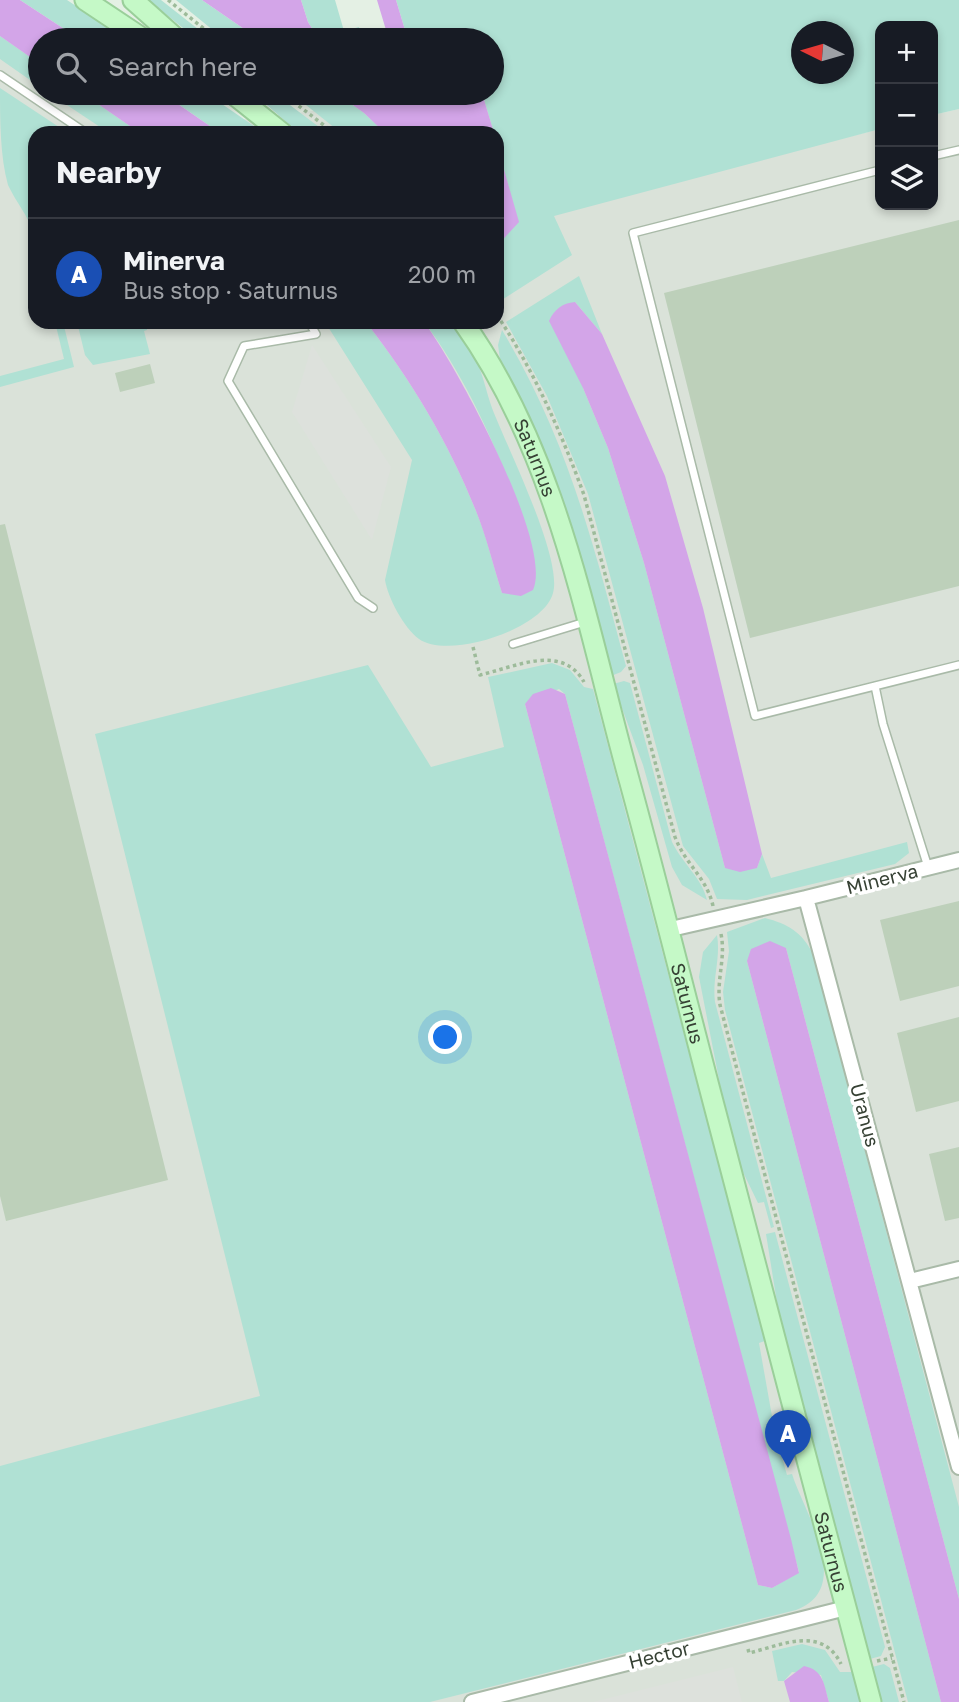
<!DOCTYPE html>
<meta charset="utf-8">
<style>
:root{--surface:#171b24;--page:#242831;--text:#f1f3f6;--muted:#9ea1a6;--line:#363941;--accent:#ea580c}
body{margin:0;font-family:"Golos Text",sans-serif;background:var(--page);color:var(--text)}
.controls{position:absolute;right:21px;top:21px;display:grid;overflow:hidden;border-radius:14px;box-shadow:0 4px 10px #0003}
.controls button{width:63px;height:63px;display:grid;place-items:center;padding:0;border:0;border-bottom:2px solid var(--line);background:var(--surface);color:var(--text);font:35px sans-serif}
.compass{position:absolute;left:791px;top:21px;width:63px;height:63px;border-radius:50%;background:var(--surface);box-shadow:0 4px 10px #0003;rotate:275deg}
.you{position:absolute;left:446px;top:1038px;width:24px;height:24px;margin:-18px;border:5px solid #fff;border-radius:50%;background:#1a73e8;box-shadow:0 0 0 10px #1a73e833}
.badge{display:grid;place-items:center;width:46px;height:46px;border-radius:50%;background:var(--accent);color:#fff;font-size:23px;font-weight:700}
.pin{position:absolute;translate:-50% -58px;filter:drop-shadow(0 2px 4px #0008)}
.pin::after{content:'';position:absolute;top:37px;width:24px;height:21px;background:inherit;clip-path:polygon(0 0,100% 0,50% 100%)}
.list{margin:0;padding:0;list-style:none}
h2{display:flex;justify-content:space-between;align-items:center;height:91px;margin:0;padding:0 28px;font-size:30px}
h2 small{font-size:23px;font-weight:400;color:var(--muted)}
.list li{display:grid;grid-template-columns:46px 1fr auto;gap:21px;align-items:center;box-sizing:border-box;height:112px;padding:0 28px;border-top:2px solid var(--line)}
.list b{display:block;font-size:26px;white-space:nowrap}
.list p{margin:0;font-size:23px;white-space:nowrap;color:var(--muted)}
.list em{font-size:23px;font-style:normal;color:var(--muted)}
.icon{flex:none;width:38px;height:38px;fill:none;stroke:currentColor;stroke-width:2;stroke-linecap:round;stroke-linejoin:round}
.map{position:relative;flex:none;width:959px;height:1702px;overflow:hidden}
.search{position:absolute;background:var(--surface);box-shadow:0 4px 10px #0003;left:28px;top:28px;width:476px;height:77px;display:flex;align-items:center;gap:18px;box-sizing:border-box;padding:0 24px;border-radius:38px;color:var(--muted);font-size:26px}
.panel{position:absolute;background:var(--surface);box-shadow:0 4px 10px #0003;left:28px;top:126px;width:476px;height:203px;border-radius:21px}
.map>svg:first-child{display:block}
</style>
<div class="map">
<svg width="959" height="1702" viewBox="0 0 959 1702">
<rect width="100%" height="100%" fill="#e4f0e4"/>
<path fill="#dae2d9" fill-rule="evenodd" d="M0 18 40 45V93H111L165 129 387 102 411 93H492L776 155 880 129V205H933V115L959 109V1702H0ZM35 133H497V322H35Z"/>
<path fill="#b0e1d4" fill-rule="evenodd" d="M20 0H67L127 40H81Z
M148 0H161L212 40H198Z
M176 0H202L260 40H225Z
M301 0H335L344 31 359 27 363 40H319L308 22Z
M396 0H959V109L933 115V26H880V129L554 216 572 255 497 303V246L518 221 497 145V133H494L482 93H492V40H408ZM802 32H844V74H802Z
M0 36 40 64V87L0 59Z
M0 88 68 133H35V239C29 215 18 206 8 185 0 157 0 119 0 88Z
M49 93H82L140 133H109Z
M162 93H206L264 133H220Z
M253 93H274L327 133H299Z
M291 93H336L364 113 385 133H341Z
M579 276 602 334 575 302 583 388 608 448 644 563 725 868H757L762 854 771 878 907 842 909 853 895 864 747 900 717 899 709 879 683 846 588 494 547 396 506 322Z
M55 322H63L74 367 0 387V376L64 359Z
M77 322H146L147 330 144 331 150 354 93 365 85 355Z
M325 322H366C411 380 449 443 476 511 487 537 493 566 502 593L530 540C504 465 472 385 424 322H452C460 334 469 345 475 358 483 373 486 392 492 408 506 445 563 558 553 593 544 629 449 660 419 639 404 628 388 598 385 580L412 460Z
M502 330C568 440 593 543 626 666L621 672 611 676 563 500 536 433 500 359 498 345Z
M552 663 570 670 584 687 593 689 765 1341 759 1343 775 1433 787 1475 792 1474C804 1512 855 1588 796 1610L430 1702H0V1466L260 1396 95 734 368 665 431 767 504 747 488 677ZM559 689 565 694 799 1572 772 1588 758 1585 525 704Z
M624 681 630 683 672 842C682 863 702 878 707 900L682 885 672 867 643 765 613 684Z
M765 918C788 924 802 932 813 954L959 1507V1599L786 948 747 961 941 1702H908L725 1010 723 992 729 951 727 932Z
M717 935C721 958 712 979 715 1002L774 1227 771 1228 764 1202 758 1203 740 1166 727 1120 699 977 703 952Z
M775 1232 885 1647 881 1656 870 1659 779 1315 766 1234Z
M802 1644 825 1650 840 1672H852L860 1702H829L821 1675 792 1672 784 1681H778L772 1651Z
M884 1664 890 1668 899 1702H881L872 1667Z"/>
<path fill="#dde1dc" d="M312 345 391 467 372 540 292 412Z
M733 1667 742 1702H593Z"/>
<path fill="#d3a5e8" d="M0 0H20L81 40H40V64L0 36Z
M202 0H301L308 22 319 40H260Z
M377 0H396L408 40H389Z
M82 93H162L220 133H140Z
M336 93H482L494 133H385L364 113Z
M497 145 519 222 497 246Z
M575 302 602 334 665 476 703 608 762 854 757 868 740 872 725 868 644 563 608 448 583 388 549 321C554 310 562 303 575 302Z
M366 322H424C455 363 554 544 533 590L521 596 502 593C493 566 487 538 476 511 449 443 411 380 366 322Z
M551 688 565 694 791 1539 799 1573 772 1588 758 1585 525 704 533 694Z
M770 941 786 948 959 1599V1702H941L747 961 751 949Z
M804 1666C824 1670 824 1685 829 1702H790L784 1681Z"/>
<path fill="#bdd0ba" d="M959 220V586L750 638 664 293Z
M150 364 155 383 120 392 115 373Z
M5 524 168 1180 6 1221 0 1196V525Z
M959 901V986L900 1001 880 920Z
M959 1017V1101L916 1112 897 1033Z
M959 1147V1218L945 1221 929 1154Z"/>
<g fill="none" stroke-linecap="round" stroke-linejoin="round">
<defs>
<path id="lane" d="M0 75 86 133
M933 156 959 150
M880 170 633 233 755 716 959 665
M309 322 316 334 244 346 228 381 358 598 373 608
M513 644 585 622
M875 686 883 724 928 867"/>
<path id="street" d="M806 898 959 860
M671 929 806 898 959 1467
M910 1281 959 1269
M472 1702 846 1608"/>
<g id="secondary">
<path d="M85 0 145 40"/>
<path d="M133 0 178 40"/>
<path d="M232 93 282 133"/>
<path id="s1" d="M463 322C559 456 587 628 630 783 660 893 687 1003 716 1113 767 1309 819 1506 871 1702"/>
</g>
</defs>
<use href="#lane" stroke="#a9baa8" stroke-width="10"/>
<use href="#street" stroke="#a9baa8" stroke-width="18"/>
<use href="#secondary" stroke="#9acf9a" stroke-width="23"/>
<path stroke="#9dbb9a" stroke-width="3.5" stroke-dasharray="3.5 3.5" stroke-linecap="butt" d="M168 0 218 40
M282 93 334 133
M497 315C534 371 561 432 584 495L675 837C685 864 707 878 713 906
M473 647 480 675C515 667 562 643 584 682
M721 934C726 958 716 980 720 1005L904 1702
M748 1649 749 1653C782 1645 822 1625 841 1664
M877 1661 892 1658"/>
<use href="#lane" stroke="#fff" stroke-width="7"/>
<use href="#street" stroke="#fff" stroke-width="14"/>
<use href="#secondary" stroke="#c5f9c7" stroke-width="19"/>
</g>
<g text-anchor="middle" stroke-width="7" stroke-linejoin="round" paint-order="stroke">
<g font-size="19" fill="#364134" stroke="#fff">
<text dy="7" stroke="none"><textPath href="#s1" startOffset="154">Saturnus</textPath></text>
<text transform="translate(882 879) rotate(-14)" y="7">Minerva</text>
<text dy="7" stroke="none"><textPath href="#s1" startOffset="721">Saturnus</textPath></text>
<text transform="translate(865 1115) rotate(75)" y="7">Uranus</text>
<text dy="7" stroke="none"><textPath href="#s1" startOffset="1288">Saturnus</textPath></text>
<text transform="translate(659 1655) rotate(-14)" y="7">Hector</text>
</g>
</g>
</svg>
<div class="controls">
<button>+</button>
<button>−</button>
<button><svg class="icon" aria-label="layers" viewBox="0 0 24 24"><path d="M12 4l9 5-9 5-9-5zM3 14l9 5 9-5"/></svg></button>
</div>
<svg class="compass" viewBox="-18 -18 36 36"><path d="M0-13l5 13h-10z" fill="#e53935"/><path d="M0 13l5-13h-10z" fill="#9ea1a6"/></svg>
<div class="you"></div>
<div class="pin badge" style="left:788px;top:1468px;background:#1a4fb4">A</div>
<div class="search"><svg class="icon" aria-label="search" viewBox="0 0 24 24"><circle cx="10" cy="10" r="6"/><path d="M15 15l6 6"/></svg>Search here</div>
<section class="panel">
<h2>Nearby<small></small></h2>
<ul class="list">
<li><span class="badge" style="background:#1a4fb4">A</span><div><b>Minerva</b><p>Bus stop · Saturnus</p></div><em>200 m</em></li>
</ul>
</section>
</div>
